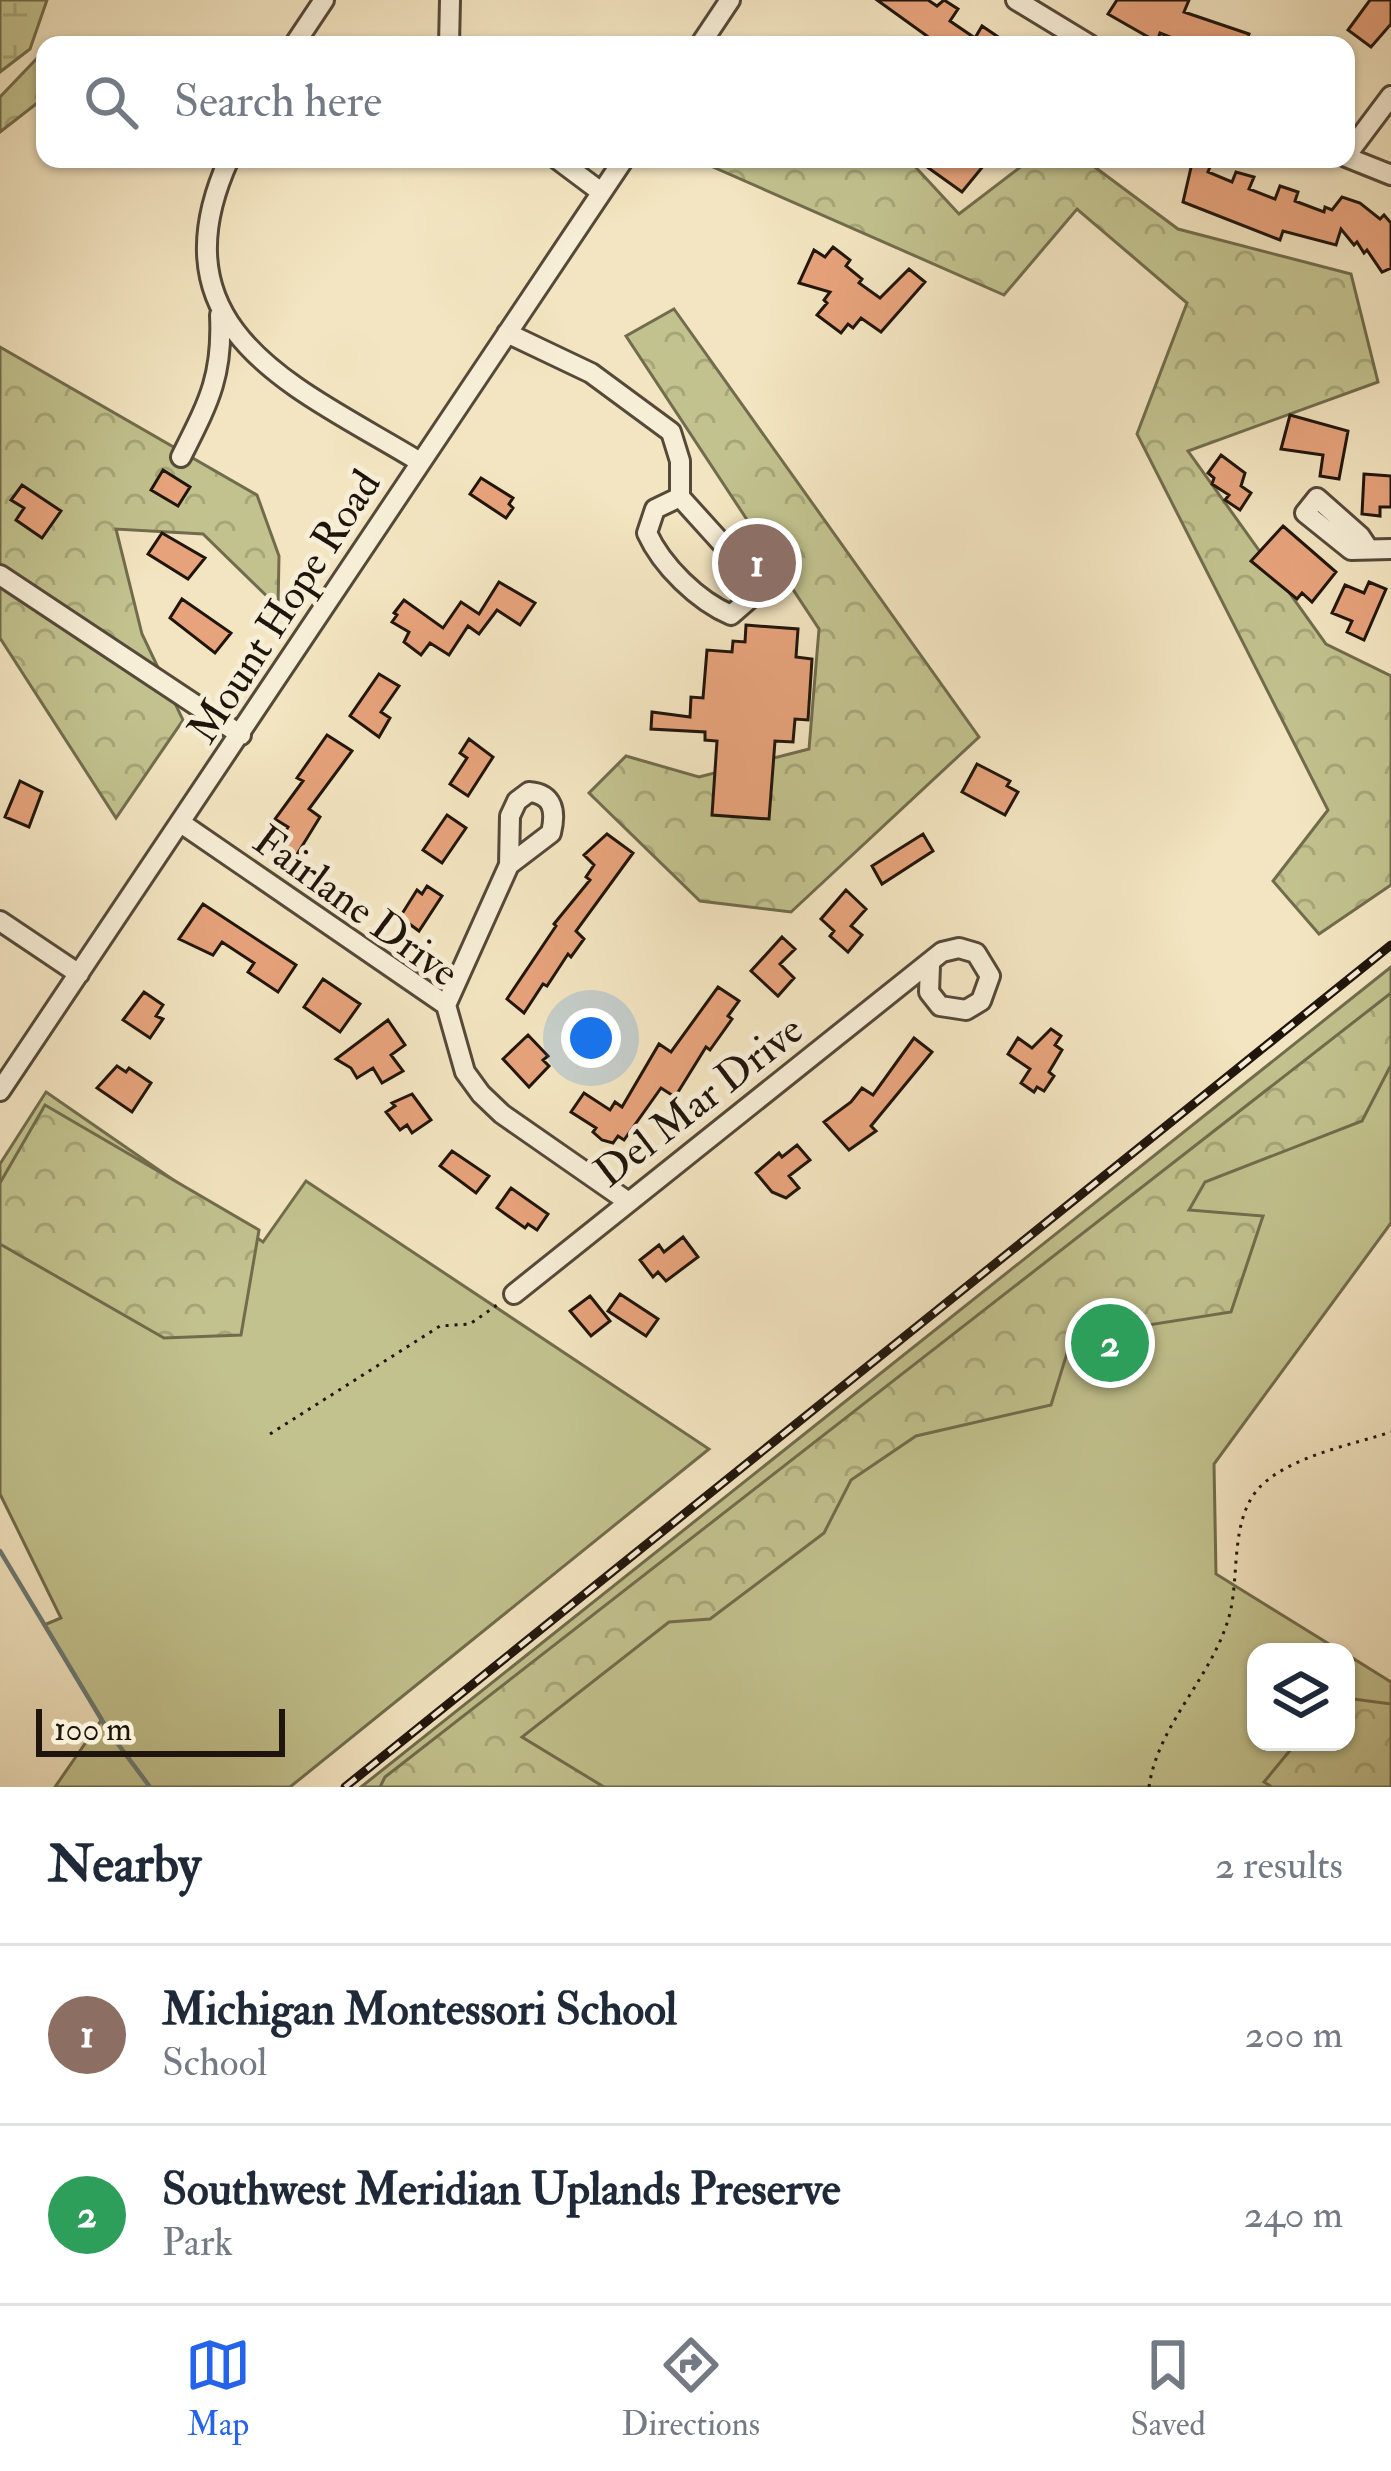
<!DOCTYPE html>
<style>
:root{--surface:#fff;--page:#f6f6f7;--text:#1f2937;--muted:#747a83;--line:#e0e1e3;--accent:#2563eb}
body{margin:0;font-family:"IM FELL Double Pica",serif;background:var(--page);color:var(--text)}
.controls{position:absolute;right:36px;bottom:36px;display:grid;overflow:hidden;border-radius:24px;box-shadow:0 3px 9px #0004}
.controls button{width:108px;height:108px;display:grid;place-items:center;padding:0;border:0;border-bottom:3px solid var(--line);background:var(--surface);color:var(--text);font:60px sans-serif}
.scale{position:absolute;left:36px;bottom:30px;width:249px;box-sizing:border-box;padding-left:12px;border:6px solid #20150c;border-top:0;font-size:33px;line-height:42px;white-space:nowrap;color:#20150c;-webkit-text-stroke:9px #f7eed7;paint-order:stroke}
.you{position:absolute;left:591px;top:1038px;width:42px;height:42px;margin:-30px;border:9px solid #fff;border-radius:50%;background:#1a73e8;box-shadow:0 0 0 18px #1a73e833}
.badge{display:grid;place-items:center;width:78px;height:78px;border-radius:50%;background:var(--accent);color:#fff;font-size:39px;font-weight:700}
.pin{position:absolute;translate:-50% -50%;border:6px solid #fff;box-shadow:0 3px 12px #0006}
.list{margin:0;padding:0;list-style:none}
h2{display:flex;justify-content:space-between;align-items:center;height:156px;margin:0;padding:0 48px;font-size:51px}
h2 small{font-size:39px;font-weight:400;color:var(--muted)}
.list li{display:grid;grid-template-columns:78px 1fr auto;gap:36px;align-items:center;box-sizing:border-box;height:180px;padding:0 48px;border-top:3px solid var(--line)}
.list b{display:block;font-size:45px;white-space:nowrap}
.list p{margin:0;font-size:39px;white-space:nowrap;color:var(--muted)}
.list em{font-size:39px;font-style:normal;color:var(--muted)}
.icon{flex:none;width:66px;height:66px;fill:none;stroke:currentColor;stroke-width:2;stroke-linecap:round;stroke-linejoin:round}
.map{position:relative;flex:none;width:1391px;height:1787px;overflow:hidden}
.search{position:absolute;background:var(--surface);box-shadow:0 3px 9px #0004;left:36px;right:36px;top:36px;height:132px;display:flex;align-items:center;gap:30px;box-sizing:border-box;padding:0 42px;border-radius:24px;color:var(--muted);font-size:45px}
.sheet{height:516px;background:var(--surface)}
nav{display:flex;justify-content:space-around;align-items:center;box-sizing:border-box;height:168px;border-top:3px solid var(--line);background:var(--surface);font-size:33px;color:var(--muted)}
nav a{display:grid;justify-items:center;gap:6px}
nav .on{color:var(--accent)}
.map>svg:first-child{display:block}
</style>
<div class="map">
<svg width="1391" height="1787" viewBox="0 0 1391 1787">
<defs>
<pattern id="forest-crowns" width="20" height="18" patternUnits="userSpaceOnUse" patternTransform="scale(3)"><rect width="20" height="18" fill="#c2c28e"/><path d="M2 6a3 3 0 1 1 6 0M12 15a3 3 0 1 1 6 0" fill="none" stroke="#a6a679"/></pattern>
<pattern id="wetland-marsh" width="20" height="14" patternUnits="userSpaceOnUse" patternTransform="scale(3)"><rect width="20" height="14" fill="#c2c28e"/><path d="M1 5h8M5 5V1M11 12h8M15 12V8" fill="none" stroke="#a6a679"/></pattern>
</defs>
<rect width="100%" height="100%" fill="#f3e5c1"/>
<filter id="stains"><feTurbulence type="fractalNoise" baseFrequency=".00167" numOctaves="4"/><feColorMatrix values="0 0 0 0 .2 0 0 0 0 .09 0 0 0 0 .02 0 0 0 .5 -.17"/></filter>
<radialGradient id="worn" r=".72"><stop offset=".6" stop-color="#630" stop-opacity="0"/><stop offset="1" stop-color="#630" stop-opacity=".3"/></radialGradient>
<path fill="#c2c28e" stroke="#716c4d" stroke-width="3" d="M1391 967V1223L1214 1464 1216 1574 1342 1652H1256V1742H1346V1654L1391 1682V1787H361Z
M46 1092 263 1242 306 1181 709 1449 290 1787H55L102 1719 44 1625 61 1618 0 1494V1164Z"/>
<path fill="url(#forest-crowns)" stroke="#716c4d" stroke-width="3" d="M45 50V97L0 132V97Z
M908 159 959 214 1031 159H1084L1178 229 1351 274 1378 382 1188 451 1326 644 1391 676V885L1319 934 1273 881 1328 810 1137 434 1187 303 1077 209 1004 295 697 160Z
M674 309 979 737 791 912 700 901 589 793 626 756 699 777 809 749 819 629 626 336Z
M0 347 257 495 279 556 278 607 203 534 116 529 142 634 183 720 116 818 0 638Z
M1391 993V1065L1362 1121 1205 1182 1189 1210 1263 1216 1231 1312 1072 1337 1051 1405 916 1436 851 1480 824 1533 710 1619 669 1622 522 1737 604 1787H380L385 1777Z
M45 1105 259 1230 241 1335 164 1338 0 1244V1183Z
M1346 1698 1391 1704V1787H1272L1264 1782 1297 1742H1346Z"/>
<path fill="url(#wetland-marsh)" stroke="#716c4d" stroke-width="3" d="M0 0H47L30 49 0 72Z"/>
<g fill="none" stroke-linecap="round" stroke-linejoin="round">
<path stroke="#6b7a74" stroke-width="4.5" d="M0 1551 109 1732 150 1787"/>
</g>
<path fill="#e7a37c" stroke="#20150c" stroke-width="3" d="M877 0H928L937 6 944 0 958 9 950 21 975 38 982 26 1010 45H923L927 36Z
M1117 0H1189L1184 12 1249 34 1245 45H1190L1160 33 1157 42 1108 14Z
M1370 0H1391V24L1371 47 1348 30Z
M916 159H989L962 192Z
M1193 159H1213L1208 172 1232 182 1236 172 1254 177 1249 189 1275 199 1280 186 1298 192 1295 201 1324 212 1325 207 1332 210 1342 197 1360 203 1380 219 1384 215 1391 223V268L1382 272 1367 250 1364 253 1357 242 1354 245 1341 229 1336 245 1283 231 1280 240 1183 202Z
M833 247 850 260 846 266 862 279 859 283 880 298 909 269 925 282 881 332 861 318 853 328 848 324 841 333 817 315 827 303 824 300 830 292 799 283 814 250 825 257Z
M1290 415 1348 431 1339 479 1320 476 1323 455 1281 449Z
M1221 455 1245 473 1241 486 1251 493 1240 510 1225 500 1229 495 1212 484 1214 478 1208 473Z
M163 470 190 487 178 506 151 490Z
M1364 474 1391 476V507H1380V516L1362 514Z
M481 478 513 498 509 504 513 508 506 518 470 494Z
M22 485 61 511 42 538 16 520 24 508 11 500Z
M1283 526 1336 572 1312 602 1302 593 1297 599 1251 561Z
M162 533 205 558 188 579 148 554Z
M499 582 535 603 520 625 497 610 479 634 468 626 449 655 430 643 421 655 404 642 409 632 392 622 397 615 394 613 404 600 443 628 461 602 479 614Z
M1369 582 1386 589 1364 640 1347 632 1352 621 1332 613 1345 585 1364 593Z
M182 599 231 633 215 653 170 618Z
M746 625 798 629 796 657 812 659 808 720 795 719 793 742 775 741 769 819 712 815 717 741 705 740V732L651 729 652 712 690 717 691 697 703 698 707 650 732 652 733 641 745 642Z
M379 674 399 686 381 712 390 718 379 737 350 716Z
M327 735 352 751 309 809 320 817 296 856 278 844 288 827 275 819 303 781 297 778Z
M469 739 493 757 468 796 450 784 467 758 460 753Z
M977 764 1010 781 1007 786 1018 792 1005 815 962 792Z
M20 781 42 792 29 827 5 817Z
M447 815 466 828 442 863 423 850Z
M607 834 633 853 576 931 584 939 571 957 568 954 547 986 543 984 524 1013 507 999 556 926 554 924 590 880 586 877 594 865 584 855Z
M923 834 933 851 882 884 872 866Z
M427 886 442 896 419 931 400 917 417 890 422 894Z
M846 890 866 909 851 926 862 935 848 952 830 936 834 931 821 919Z
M203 904 296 965 278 992 248 972 254 963 222 942 213 955 179 939Z
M782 937 795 949 780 964 794 978 778 996 751 971Z
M323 979 360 1004 340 1032 304 1007Z
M718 987 739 1001 728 1016 732 1019 710 1050 706 1047 675 1097 661 1088 624 1140 618 1136 613 1143 602 1140 593 1132 596 1128 571 1112 584 1093 610 1110 615 1102 622 1107 659 1044 671 1052Z
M144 992 163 1005 156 1016 163 1019 150 1038 123 1020Z
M388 1020 405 1045 391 1055 403 1071 382 1083 373 1068 357 1078 351 1068 336 1059Z
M1051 1029 1061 1036 1055 1045 1062 1050 1049 1072 1054 1076 1044 1091 1037 1087 1034 1092 1021 1083 1030 1069 1008 1054 1018 1038 1032 1048Z
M528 1035 548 1056 543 1060 549 1066 529 1087 503 1059Z
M914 1038 932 1052 871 1126 876 1131 849 1150 824 1122 851 1102 862 1088 873 1095Z
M117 1066 126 1072 129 1068 151 1083 132 1112 97 1088Z
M412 1094 431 1120 412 1133 407 1125 400 1130 386 1112 395 1106 392 1103Z
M797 1145 810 1160 789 1176 799 1188 786 1198 772 1192 756 1173 779 1153 782 1157Z
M452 1151 489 1176 476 1193 440 1166Z
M511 1188 548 1214 537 1230 528 1224 525 1228 497 1208Z
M683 1237 698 1257 666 1281 658 1272 653 1277 640 1260 659 1245 664 1252Z
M620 1294 658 1319 646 1336 608 1311Z
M590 1296 610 1321 591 1336 570 1311Z"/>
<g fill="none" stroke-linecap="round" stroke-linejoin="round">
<defs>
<path id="minor" d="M1016 0 1090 45
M294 45 324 0
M449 45 450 0
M700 45 730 0
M1346 156 1391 96
M1346 157 1391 175
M229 159C150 333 299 388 420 462
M557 159 601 192
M507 333 591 373 671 432 680 461V497L755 580 754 595 731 615C698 601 662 566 647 533L655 509 680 497
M181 457C208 403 223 377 220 315
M1368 548 1360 536 1317 498 1305 513 1351 550 1391 549
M0 575 241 735
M181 823 446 1005 465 1072 481 1094 502 1114 627 1201
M0 921 79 974
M446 1005 509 865 510 816 517 801 529 792C554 794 556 812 551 833L509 865
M0 1091 624 159
M514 1294 942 952 959 948 976 953 990 976 981 1001 966 1010 940 1006 929 992 930 966"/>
</defs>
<use href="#minor" stroke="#554939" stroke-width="24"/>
<path stroke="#20150c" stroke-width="3" stroke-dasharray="3 6" stroke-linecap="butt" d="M270 1434 440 1326 470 1324 500 1303
M1149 1787C1158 1723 1214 1676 1230 1613 1240 1572 1229 1514 1264 1483 1296 1455 1351 1445 1391 1432"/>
<use href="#minor" stroke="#f7eed7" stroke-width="18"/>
<defs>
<path id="rail" d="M345 1787 1391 945"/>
</defs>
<use href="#rail" stroke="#20150c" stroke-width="9"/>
<use href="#rail" stroke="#f7eed7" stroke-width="4.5" stroke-dasharray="14" stroke-linecap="butt"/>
</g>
<g text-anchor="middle" stroke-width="10" stroke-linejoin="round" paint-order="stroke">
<g font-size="42" fill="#20150c" stroke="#f7eed7">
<text transform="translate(283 606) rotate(-57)" y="15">Mount Hope Road</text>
<text transform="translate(357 905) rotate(36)" y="15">Fairlane Drive</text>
<text transform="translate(698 1100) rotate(-38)" y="15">Del Mar Drive</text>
</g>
</g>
<rect width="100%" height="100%" filter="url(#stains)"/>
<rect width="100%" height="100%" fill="url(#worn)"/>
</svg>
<div class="controls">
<button><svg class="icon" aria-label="layers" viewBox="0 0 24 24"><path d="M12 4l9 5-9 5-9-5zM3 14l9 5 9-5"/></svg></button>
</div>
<div class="scale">100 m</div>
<div class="you"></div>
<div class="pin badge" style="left:757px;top:563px;background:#8d6e63">1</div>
<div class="pin badge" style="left:1110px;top:1343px;background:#2e9e5b">2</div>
<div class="search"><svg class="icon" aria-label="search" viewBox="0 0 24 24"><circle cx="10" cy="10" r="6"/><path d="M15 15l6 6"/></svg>Search here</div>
</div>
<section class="sheet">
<h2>Nearby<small>2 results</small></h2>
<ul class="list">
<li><span class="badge" style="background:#8d6e63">1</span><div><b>Michigan Montessori School</b><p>School</p></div><em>200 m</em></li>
<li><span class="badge" style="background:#2e9e5b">2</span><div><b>Southwest Meridian Uplands Preserve</b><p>Park</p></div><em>240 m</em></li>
</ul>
</section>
<nav>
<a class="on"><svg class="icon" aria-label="map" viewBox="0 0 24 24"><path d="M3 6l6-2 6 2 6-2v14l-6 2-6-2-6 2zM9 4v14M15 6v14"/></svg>Map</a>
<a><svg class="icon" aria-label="directions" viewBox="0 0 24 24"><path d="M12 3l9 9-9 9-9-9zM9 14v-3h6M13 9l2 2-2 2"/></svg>Directions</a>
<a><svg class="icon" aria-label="saved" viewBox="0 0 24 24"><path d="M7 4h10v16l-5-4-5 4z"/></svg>Saved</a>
</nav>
